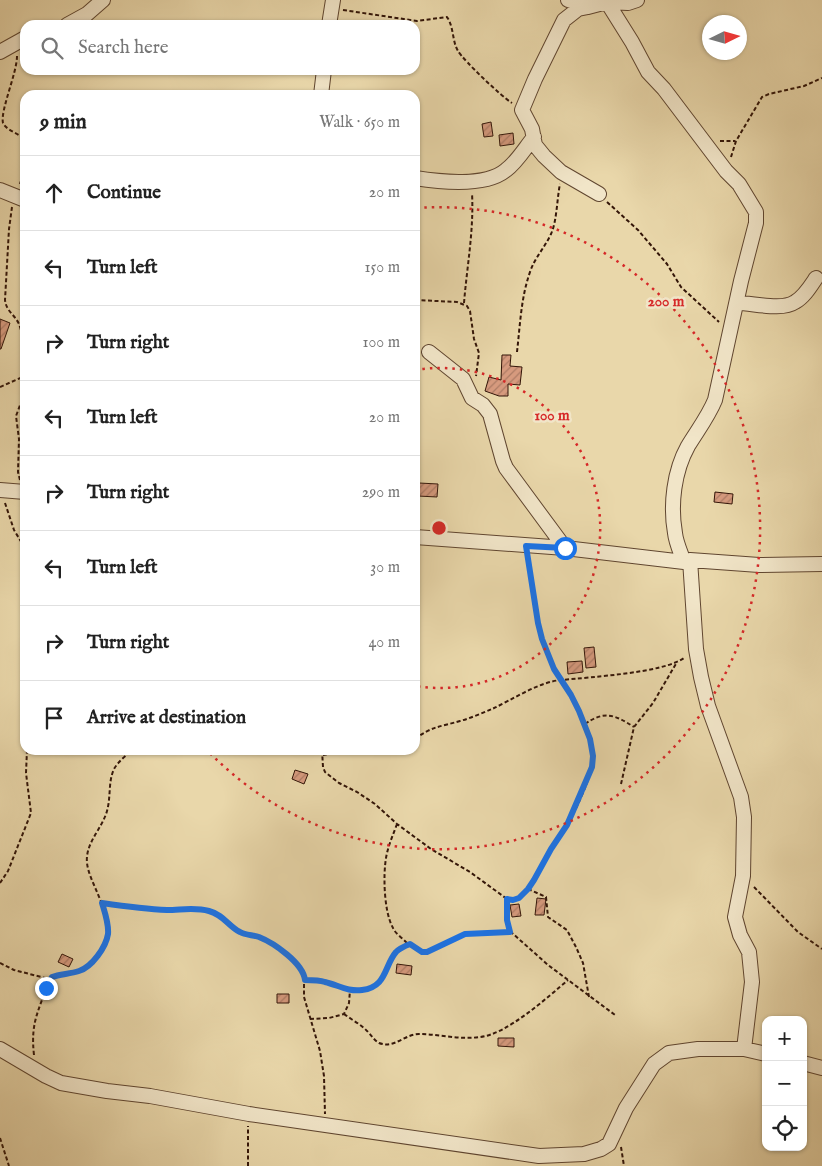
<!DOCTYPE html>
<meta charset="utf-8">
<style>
:root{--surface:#fff;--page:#f6f6f6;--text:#222;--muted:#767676;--line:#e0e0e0}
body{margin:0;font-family:"IM FELL English",serif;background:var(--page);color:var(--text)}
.controls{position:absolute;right:15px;bottom:15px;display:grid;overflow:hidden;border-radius:10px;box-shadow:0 1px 4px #0004}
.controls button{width:45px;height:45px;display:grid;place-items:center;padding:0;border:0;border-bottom:1px solid var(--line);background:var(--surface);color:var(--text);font:25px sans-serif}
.compass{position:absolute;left:702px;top:15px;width:45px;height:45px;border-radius:50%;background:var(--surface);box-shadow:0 1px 4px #0004;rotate:85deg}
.stop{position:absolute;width:15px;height:15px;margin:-11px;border:4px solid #1a73e8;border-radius:50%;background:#fff}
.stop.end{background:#1a73e8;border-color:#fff;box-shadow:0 1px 5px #0008}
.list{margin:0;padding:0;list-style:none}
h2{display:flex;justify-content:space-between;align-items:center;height:65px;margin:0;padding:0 20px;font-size:21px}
h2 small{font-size:16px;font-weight:400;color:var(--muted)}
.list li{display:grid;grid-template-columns:32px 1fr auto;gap:15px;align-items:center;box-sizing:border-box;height:75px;padding:0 20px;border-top:1px solid var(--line)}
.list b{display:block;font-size:19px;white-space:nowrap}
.list em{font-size:16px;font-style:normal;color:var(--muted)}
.icon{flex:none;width:28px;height:28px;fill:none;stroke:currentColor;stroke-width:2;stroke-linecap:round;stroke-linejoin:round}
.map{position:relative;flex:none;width:822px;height:1166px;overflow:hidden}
.search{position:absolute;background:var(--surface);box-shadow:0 1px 4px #0004;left:20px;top:20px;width:400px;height:55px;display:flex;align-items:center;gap:12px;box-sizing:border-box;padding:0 18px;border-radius:15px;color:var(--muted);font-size:19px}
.panel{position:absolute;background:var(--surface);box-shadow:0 1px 4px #0004;left:20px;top:90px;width:400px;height:665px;border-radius:15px}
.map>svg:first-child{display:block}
</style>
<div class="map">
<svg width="822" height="1166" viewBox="0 0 822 1166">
<defs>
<pattern id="building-hatch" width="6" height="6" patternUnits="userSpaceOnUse" patternTransform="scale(1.25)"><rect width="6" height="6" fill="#d69a7e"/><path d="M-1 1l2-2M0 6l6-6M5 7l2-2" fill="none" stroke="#ae7c65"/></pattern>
</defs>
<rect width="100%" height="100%" fill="#e9d7aa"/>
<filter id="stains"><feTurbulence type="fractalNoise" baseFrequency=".004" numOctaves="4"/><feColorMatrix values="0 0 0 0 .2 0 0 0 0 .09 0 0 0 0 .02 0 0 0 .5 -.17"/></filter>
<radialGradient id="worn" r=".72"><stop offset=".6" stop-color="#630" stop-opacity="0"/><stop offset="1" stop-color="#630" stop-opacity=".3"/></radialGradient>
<path fill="url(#building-hatch)" stroke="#331508" d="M491 122 493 136 484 137 482 124Z
M513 133 514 144 500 146 499 135Z
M0 319 10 323 1 349H0Z
M502 355H511L510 366 522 367 520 385 508 384V396H499L485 391 489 377 501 380Z
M419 483 438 484 437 497 418 496Z
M715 492 733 494 732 504 714 502Z
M594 647 596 667 586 668 584 648Z
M582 661 583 672 568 674 567 662Z
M295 770 308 774 304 784 292 779Z
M537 898 546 899 544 915H535Z
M519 904 521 916 512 917 510 905Z
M62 954 73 959 69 967 58 962Z
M397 964 412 966 411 975 396 973Z
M277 994H289V1003H277Z
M498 1038H514V1047L498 1046Z"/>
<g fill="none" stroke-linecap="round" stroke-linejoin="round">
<defs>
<path id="minor" d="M568 0 588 7 607 2 628 3 637 0
M607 2 632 42 648 72 664 89 726 171 739 184 756 212V223L741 281 715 400C708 417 697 431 688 446 674 471 670 505 675 533 676 543 681 553 684 562
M588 7 578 9 564 20 535 79 522 110 532 129 535 145 544 156 561 172 599 194
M67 25 87 14 103 0
M329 25 333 0
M0 52 25 38
M321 95 324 70
M415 178C440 182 486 187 506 170 517 162 525 148 534 137
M0 190 25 200
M737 303C753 303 782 311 795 302 804 297 810 287 816 278
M429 352 463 379 472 398 483 405 490 414 503 461 506 468 565 548
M0 490 25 492
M415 537 565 548 684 562 690 560 759 565 822 564
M690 560 696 649 701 677 708 706 741 797 744 817 743 876 735 917 740 935 749 952 752 982 744 1049
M0 1049 46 1076 61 1083 107 1091 150 1096 249 1114 539 1156 584 1154 601 1149 609 1144 626 1108 654 1064 669 1053 698 1049H744L766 1054
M803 1063 822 1068"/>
</defs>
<use href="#minor" stroke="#604630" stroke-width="16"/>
<path stroke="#331508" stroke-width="2" stroke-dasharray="4 2.5" stroke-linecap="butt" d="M343 10 417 21 447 17C454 27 452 41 458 51 464 61 502 97 512 103
M17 56C17 73 0 111 3 123 7 131 19 133 25 140
M720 141H735
M731 157 736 141 762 97 769 94 804 86 822 78
M20 184 25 168
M607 202 638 230 667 264 681 287 719 322
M12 207 9 229 5 300C6 311 15 315 19 324 24 337 24 353 25 367
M415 300 457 302 467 306 470 311 474 339 479 353 476 376
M464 303C467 266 474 230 472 193
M517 352C520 326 521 299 529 275 534 258 544 249 551 234 557 221 557 198 560 184
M0 387 25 376
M20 480 18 472 19 439 16 416 25 392
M415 491H416
M5 503 14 530 25 548
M585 724C605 710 615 715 634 727
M415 739C432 726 440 727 460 721 471 718 482 713 492 709 512 700 540 681 562 680 590 677 663 673 684 658
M322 750 323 767 325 772 339 783 357 792 375 804 397 824 431 849 470 872 507 899C526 904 534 878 541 865 548 851 557 839 566 826 575 813 588 783 592 767 598 746 581 711 570 692 564 684 558 676 553 667 536 632 536 594 527 556
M323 755 351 750
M621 784 634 727 653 703 677 662
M397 824C393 835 388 846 386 858 383 876 384 912 393 928 395 933 402 938 406 942 412 947 420 951 427 952L465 934 511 932
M0 883 8 871 31 813 26 773 27 750
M754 887 798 932 822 949
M528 889 546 897 548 917 567 930 576 947 583 963 589 997
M507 899V920L511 932 548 965 615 1015
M102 903 163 910 192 909 208 911 227 920 241 933 258 937 270 943 295 962 304 974V997L320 1051 324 1076 325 1114
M0 963 14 970 49 979
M306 980C312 980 319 980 325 982 338 985 349 992 362 990 385 987 384 966 396 952 400 948 405 946 410 945
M344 1014C352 1020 362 1025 368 1032 372 1036 374 1040 379 1043 394 1049 405 1034 419 1034 439 1034 459 1040 480 1037 506 1035 548 997 568 980
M310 1019 329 1018 344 1014 349 1003 350 990
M34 1055C30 1020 40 1010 49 979 64 968 80 977 94 960 116 931 107 916 94 885 91 878 88 871 87 863 85 843 102 829 107 811 111 797 108 782 114 769 118 762 126 755 133 750
M0 1138 9 1166
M621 1147 624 1166
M248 1166V1126"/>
<use href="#minor" stroke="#f1e5c8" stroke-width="14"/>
</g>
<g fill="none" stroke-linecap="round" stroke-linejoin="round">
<path stroke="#1a73e8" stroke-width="6" d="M46 988 52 977C60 974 70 974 79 971 92 967 106 947 108 934 109 924 105 913 102 903 123 906 145 909 167 910 181 910 195 907 209 911 224 915 228 926 240 932 245 935 253 935 259 937 274 943 303 963 305 980 312 980 319 980 325 982 338 985 348 992 362 990 387 987 384 966 396 952 400 948 405 946 410 944L422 952H427L465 934 510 932 507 920V899L513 900 519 898 528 889 534 880 551 849 567 825 592 767 593 756 590 739 579 711 571 695 554 669 542 639 538 623 526 546 565 548"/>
</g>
<g fill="none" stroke="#d62828" stroke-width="2.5" stroke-dasharray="2.5 5">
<path d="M415 370A160 160 0 1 1 415 686"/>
<path d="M417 208A321 321 0 1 1 208 751"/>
</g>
<circle cx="439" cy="528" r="8" fill="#d62828" stroke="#f1e5c8" stroke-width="2.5"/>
<g font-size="15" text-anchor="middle" font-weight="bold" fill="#d62828" stroke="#f1e5c8" stroke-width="5" stroke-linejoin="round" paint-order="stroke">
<text x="666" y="306">200 m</text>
<text x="552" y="420">100 m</text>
</g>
<rect width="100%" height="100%" filter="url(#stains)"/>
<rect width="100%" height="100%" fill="url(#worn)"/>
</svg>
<div class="controls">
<button>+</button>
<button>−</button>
<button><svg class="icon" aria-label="locate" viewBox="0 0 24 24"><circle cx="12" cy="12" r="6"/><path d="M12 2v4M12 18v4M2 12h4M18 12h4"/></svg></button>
</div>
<svg class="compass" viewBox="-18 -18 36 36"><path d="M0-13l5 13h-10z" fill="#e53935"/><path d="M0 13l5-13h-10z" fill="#767676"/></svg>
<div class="stop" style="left:565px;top:548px"></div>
<div class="stop end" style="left:46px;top:988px"></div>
<div class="search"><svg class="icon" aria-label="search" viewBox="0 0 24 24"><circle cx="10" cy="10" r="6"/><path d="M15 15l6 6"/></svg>Search here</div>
<section class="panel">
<h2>9 min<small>Walk · 650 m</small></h2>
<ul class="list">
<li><svg class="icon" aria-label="ahead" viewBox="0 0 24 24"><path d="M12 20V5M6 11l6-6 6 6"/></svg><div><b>Continue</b></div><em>20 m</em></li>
<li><svg class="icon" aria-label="left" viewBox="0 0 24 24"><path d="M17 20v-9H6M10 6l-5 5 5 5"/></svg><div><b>Turn left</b></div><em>150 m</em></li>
<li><svg class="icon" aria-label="right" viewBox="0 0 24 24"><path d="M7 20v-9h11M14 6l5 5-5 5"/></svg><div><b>Turn right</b></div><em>100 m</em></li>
<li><svg class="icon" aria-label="left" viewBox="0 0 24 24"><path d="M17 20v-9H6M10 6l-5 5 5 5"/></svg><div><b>Turn left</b></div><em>20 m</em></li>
<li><svg class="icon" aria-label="right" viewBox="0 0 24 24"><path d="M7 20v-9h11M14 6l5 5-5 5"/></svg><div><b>Turn right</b></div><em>290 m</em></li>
<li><svg class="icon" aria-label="left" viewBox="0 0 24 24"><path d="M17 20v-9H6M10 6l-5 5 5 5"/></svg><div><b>Turn left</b></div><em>30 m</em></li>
<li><svg class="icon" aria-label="right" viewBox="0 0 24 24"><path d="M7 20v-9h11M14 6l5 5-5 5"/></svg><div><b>Turn right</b></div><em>40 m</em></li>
<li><svg class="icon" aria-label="arrive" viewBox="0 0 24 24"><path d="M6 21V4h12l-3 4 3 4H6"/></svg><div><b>Arrive at destination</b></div></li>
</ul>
</section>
</div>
